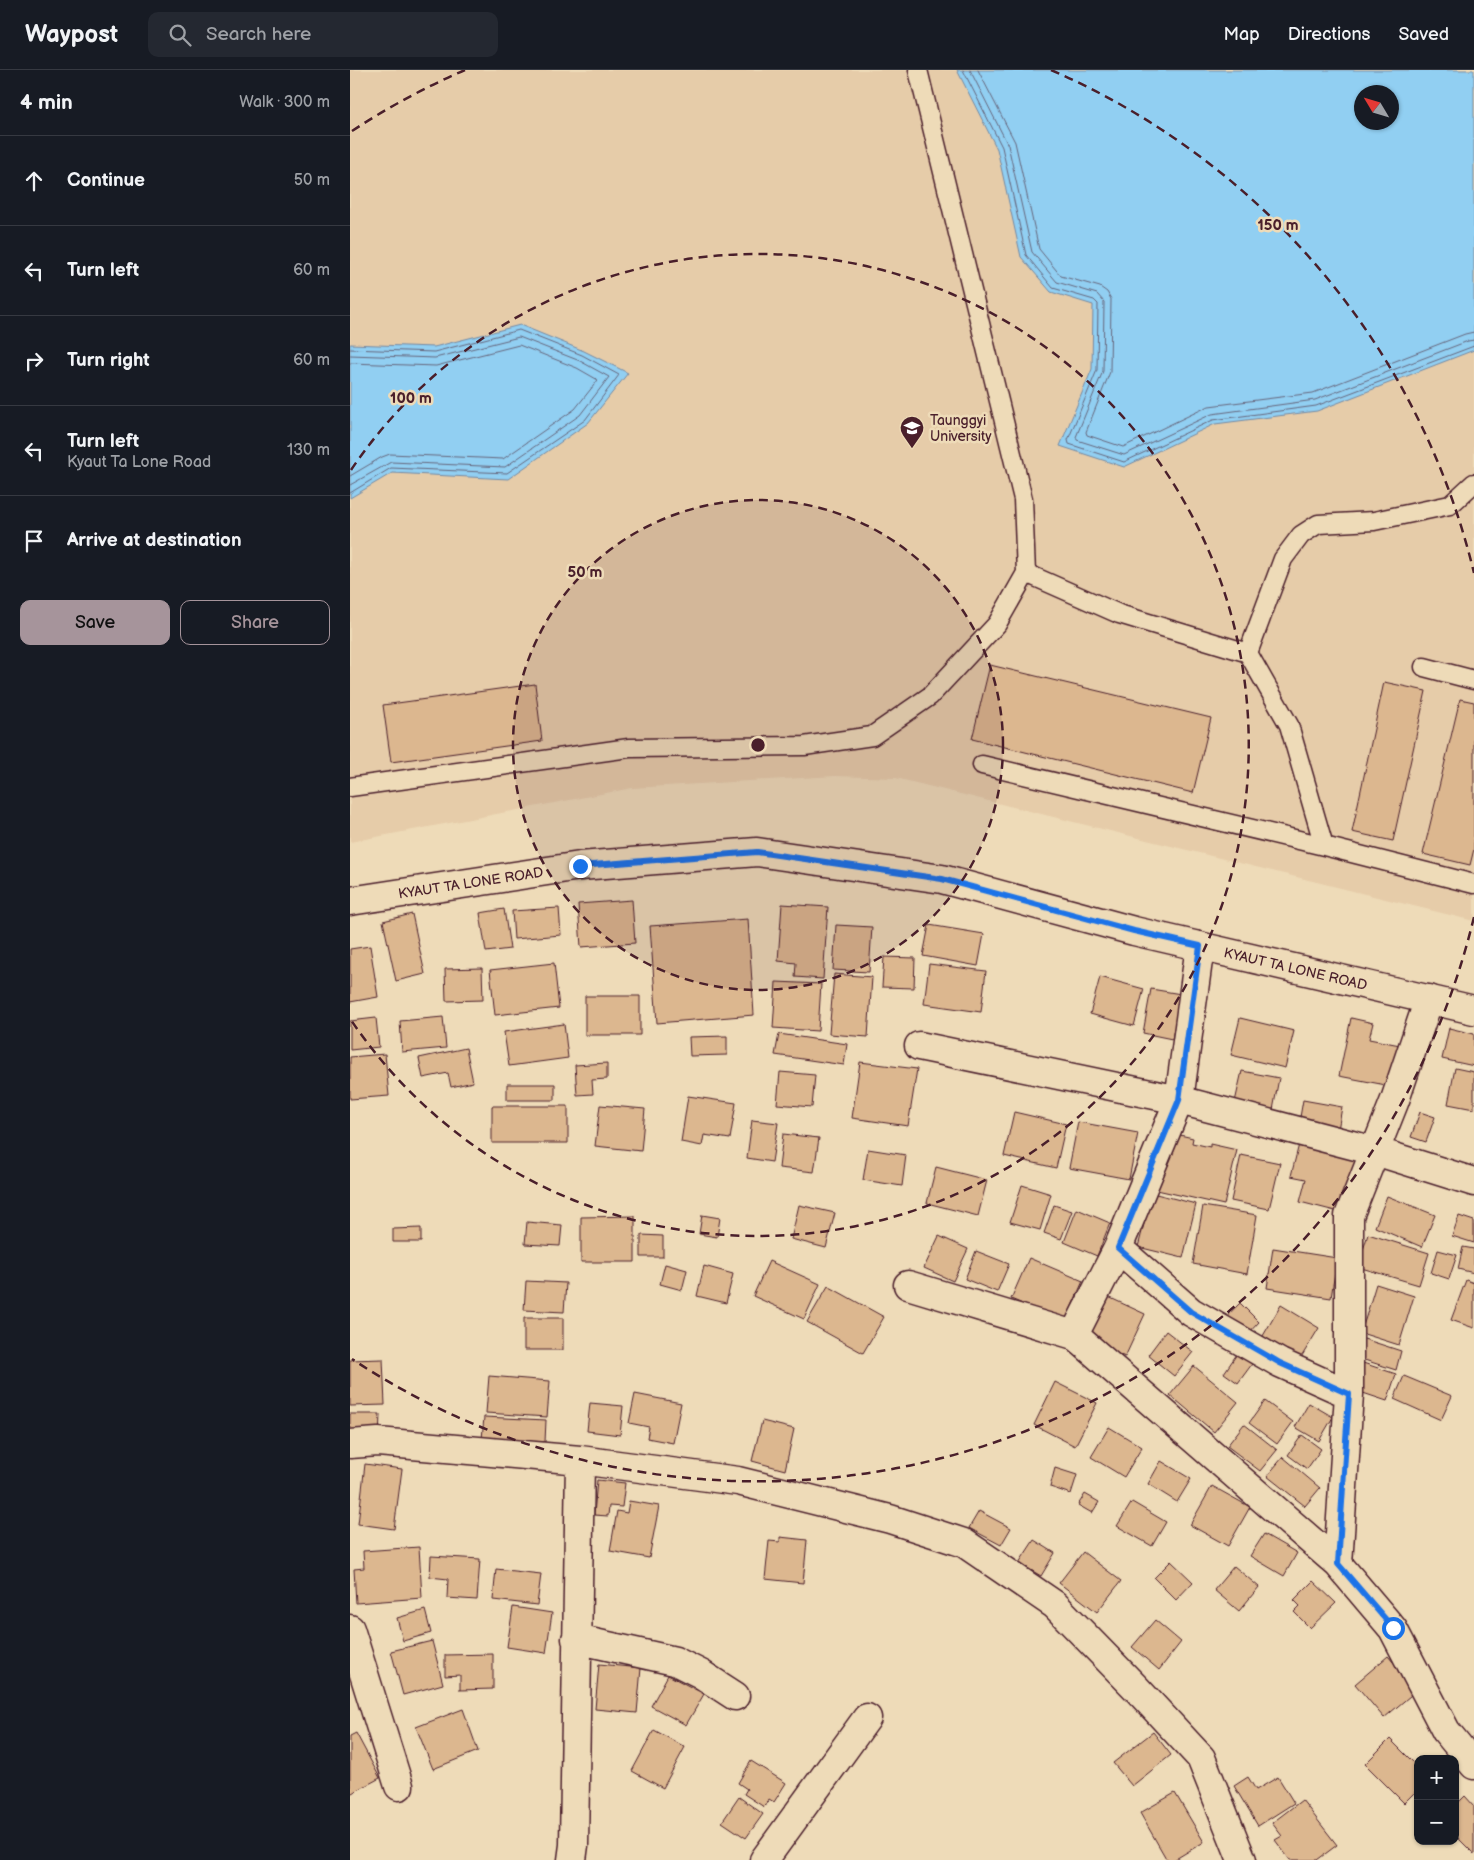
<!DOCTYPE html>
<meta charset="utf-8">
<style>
:root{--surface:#171b24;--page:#242831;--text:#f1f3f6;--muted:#9ea1a6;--line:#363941;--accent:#a6949b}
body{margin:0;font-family:"Balsamiq Sans",sans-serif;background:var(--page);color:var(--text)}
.controls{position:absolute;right:15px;bottom:15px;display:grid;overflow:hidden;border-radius:10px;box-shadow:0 1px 4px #0004}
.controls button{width:45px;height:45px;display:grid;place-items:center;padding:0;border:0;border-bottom:1px solid var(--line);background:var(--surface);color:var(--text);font:25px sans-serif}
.compass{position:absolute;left:1004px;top:15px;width:45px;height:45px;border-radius:50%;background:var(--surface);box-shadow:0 1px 4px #0004;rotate:308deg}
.stop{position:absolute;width:15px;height:15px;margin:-11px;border:4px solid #1a73e8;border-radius:50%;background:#fff}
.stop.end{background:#1a73e8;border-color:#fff;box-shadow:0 1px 5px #0008}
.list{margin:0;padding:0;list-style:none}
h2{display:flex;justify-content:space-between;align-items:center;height:65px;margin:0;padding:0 20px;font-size:21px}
h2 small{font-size:16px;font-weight:400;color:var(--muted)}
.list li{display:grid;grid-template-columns:32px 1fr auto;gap:15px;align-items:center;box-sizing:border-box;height:90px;padding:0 20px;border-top:1px solid var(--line)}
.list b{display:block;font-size:19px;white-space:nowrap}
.list p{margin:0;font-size:16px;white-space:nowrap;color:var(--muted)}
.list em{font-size:16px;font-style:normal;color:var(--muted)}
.actions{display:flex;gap:10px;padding:15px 20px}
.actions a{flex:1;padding:11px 0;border:1px solid var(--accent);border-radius:10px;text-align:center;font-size:18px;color:var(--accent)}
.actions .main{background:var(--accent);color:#111}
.icon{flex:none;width:28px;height:28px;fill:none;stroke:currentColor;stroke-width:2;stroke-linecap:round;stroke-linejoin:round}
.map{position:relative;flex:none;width:1124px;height:1790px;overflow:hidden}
header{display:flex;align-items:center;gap:30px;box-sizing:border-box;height:70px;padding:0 25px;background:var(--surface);border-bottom:1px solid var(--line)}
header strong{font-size:24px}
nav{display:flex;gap:28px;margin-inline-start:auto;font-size:18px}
.search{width:350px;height:45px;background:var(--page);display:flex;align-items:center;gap:12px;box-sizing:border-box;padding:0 18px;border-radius:10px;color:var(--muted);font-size:19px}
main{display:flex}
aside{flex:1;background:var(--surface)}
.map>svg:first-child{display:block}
</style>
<header>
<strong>Waypost</strong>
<div class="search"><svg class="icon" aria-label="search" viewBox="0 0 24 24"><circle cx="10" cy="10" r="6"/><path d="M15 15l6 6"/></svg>Search here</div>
<nav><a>Map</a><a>Directions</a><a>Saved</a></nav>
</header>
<main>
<aside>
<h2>4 min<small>Walk · 300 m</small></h2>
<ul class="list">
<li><svg class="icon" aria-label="ahead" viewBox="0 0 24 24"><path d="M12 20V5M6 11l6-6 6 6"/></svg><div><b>Continue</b></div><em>50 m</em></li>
<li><svg class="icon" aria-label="left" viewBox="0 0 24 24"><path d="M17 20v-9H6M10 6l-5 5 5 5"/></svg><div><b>Turn left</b></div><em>60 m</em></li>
<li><svg class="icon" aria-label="right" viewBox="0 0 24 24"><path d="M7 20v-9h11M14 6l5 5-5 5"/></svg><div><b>Turn right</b></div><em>60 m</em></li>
<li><svg class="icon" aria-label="left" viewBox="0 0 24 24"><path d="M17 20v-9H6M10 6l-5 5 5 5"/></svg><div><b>Turn left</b><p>Kyaut Ta Lone Road</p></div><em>130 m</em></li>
<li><svg class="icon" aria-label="arrive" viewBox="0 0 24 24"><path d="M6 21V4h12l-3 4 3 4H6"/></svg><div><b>Arrive at destination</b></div></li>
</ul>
<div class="actions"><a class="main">Save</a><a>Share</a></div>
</aside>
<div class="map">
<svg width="1124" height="1790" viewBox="0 0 1124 1790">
<rect width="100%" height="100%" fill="#eedbb8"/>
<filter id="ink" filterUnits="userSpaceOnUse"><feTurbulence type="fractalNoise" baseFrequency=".02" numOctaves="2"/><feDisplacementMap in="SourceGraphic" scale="10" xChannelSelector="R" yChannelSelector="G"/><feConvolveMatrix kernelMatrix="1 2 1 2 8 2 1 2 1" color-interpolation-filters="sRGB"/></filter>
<g filter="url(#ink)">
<path fill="#e6cca9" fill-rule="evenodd" d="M0 0H1124V851L546 708 485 706 282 718 0 772ZM1012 22H1042V52H1012Z"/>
<path fill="#91cff2" stroke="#7589a2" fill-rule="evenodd" d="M607 0H1124V280L967 341 865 354 774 397 710 376 742 299 743 235 701 222 671 187 647 79ZM1012 22H1042V52H1012Z
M170 255 234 281 278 303 238 353 158 409 42 403 0 428V274L84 277Z"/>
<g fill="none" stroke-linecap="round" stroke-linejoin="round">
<path stroke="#66657b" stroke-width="1" d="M613 0 652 77 676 185 703 218 744 230 748 234 747 300 718 370 719 374 774 392 863 350 966 336 1124 276
M620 0 658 75 682 182 707 212 747 224 754 232 753 301 726 367 727 370 774 385 862 344 965 330 1118 271 1124 270
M628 0 665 72 689 179 711 206 750 217 757 222 761 229 760 302 736 362 737 365 773 377 859 336 963 323 1115 264 1124 262
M0 279 84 282 169 260 232 285 269 305 235 350 157 403 41 398 0 423
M0 285 85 288 169 267 230 291 259 307 230 345 155 397 41 392 0 415
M0 293 86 296 169 275 227 298 248 310 225 339 153 389 40 384 32 387 0 406"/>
</g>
<path fill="#dcb78f" stroke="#4a1f2b" d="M640 595 861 648 843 723 622 669Z
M1034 612 1076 621 1043 771 1002 762Z
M185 614 192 671 41 692 33 635Z
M1110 629 1124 632V779L1120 795 1073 784Z
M282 830 285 873 231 877 228 834Z
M432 834 478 837 473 909 445 907 446 893 428 891Z
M209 838 211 865 164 869 162 841Z
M154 839 160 879 136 882 130 843Z
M62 844 75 904 46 911 33 851Z
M398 849 404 945 307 953 300 856Z
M486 855 522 857 519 902 483 900Z
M579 855 634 864 628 896 573 886Z
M20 876 28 927 0 932V879Z
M534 887 565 888 564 918 532 917Z
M204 893 209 938 145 945 140 900Z
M579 894 636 901 631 942 574 934Z
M132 898 133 930 96 931 95 899Z
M484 904 522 907 518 967 479 964Z
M750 907 794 919 784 956 740 944Z
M426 912 471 914 468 961 423 958Z
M801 919 831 924 822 969 793 963Z
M235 926H290V965H235Z
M93 947 96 978 52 982 50 951Z
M26 948 29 977 0 980V951Z
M890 948 944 961 935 998 881 985Z
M1001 948 1023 953 1019 969 1050 975 1041 1016 989 1006Z
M214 954 218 988 159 996 154 962Z
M1099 958 1124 964V996L1092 989Z
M429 964 497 974 494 995 425 985Z
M377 966V985L340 986 339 967Z
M116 978 123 1012 101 1017 98 1003 73 1008 69 988Z
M35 984 39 1026 0 1029V987Z
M510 992 567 999 558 1056 502 1048Z
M257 993V1009L242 1010 243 1024 227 1025 225 995Z
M1105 998 1124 1002V1039L1098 1034Z
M892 1001 929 1008 923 1040 885 1032Z
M430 1002 465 1005 462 1037 427 1034Z
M157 1014H205V1030H157Z
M338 1026 386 1033 380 1069 354 1065 352 1076 331 1072Z
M953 1030 992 1037 988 1060 949 1053Z
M250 1035 295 1039 291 1081 245 1076Z
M142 1036H218V1073H142Z
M664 1042 716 1054 706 1098 654 1086Z
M1070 1042 1085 1047 1076 1072 1061 1067Z
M402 1050 428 1053 422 1092 397 1088Z
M728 1052 788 1063 779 1109 719 1098Z
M821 1063 843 1068 842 1073 860 1077V1074L887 1080 874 1135 807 1120Z
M433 1064 469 1068 464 1102 429 1098Z
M949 1074 1006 1089 993 1143 950 1132 956 1109 941 1106Z
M518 1079 556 1085 552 1116 513 1110Z
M891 1085 930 1093 919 1139 881 1131Z
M586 1097 637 1110 628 1146 577 1133Z
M672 1115 701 1124 690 1160 660 1152Z
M802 1123 846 1134 833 1188 788 1177Z
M1037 1126 1085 1145 1072 1177 1025 1157Z
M449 1135 485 1143 476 1178 441 1169Z
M704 1135 722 1141 711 1169 694 1163Z
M853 1136 907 1145 897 1204 843 1194Z
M727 1139 760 1153 747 1186 714 1172Z
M352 1145 370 1148 367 1167 349 1164Z
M285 1146V1192H231V1147Z
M1109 1146 1124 1151V1173L1102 1166Z
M177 1152 212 1155 210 1176 175 1174Z
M71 1158V1172H43V1159Z
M1018 1164 1079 1183 1069 1215 1008 1197Z
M291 1165 313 1166V1187H291Z
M589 1166 618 1179 603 1211 574 1198Z
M1113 1177 1124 1179V1203L1108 1199Z
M923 1178 987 1188 981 1228 917 1218Z
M1088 1180 1107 1185 1099 1209 1081 1203Z
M626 1181 659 1194 647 1222 615 1209Z
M679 1188 733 1211 715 1252 661 1229Z
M419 1191 470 1214 454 1249 403 1226Z
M315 1194 337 1200 332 1220 310 1214Z
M354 1196 383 1204 376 1233 347 1226Z
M1116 1210 1124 1213V1258L1101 1250Z
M176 1211 216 1213 214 1242 174 1240Z
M1026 1214 1064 1226 1049 1275 1011 1263Z
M478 1216 534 1247 513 1283 457 1252Z
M754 1225 795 1244 775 1287 745 1273 749 1267 737 1261Z
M890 1233 909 1252 896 1266 876 1247Z
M931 1235 969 1258 947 1294 910 1271Z
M174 1248H213V1280H174Z
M816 1261 843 1282 824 1306 798 1285Z
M1011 1268 1051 1281 1046 1300 1005 1287Z
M887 1284 902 1294 888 1313 874 1303Z
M33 1289 35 1335 0 1336V1290Z
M1013 1293 1046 1304 1037 1331 1004 1320Z
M844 1296 888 1332 864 1362 820 1325Z
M139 1306 200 1311 197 1347 136 1343Z
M1054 1306 1102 1326 1091 1350 1044 1329Z
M705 1312 747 1333 725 1376 684 1355Z
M285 1324 331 1333 323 1373 297 1368 299 1357 279 1353Z
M915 1331 943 1352 927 1374 899 1353Z
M240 1333 273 1336 270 1365 237 1361Z
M959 1333 983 1347 969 1371 945 1357Z
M0 1344H30L29 1369H0Z
M134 1347 196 1350 195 1372 132 1369Z
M412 1351 444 1359 435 1400 402 1391Z
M894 1354 927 1380 910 1401 877 1376Z
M759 1357 792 1377 774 1407 741 1387Z
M952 1365 971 1379 957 1399 938 1385Z
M933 1387 970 1418 955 1436 917 1406Z
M811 1391 841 1409 827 1432 798 1414Z
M15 1394 52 1399 44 1459 8 1454Z
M705 1398 727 1405 721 1424 700 1417Z
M247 1410 275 1413 272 1437 259 1436 258 1446 244 1445Z
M862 1416 900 1437 878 1476 840 1455Z
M735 1424 749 1432 742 1443 728 1435Z
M279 1431 309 1436 299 1488 260 1481 267 1441 277 1443Z
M782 1432 816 1452 802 1476 767 1456Z
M629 1441 661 1458 651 1475 619 1458Z
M914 1464 947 1483 934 1506 900 1486Z
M430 1467 457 1470 453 1513 415 1509 419 1471 430 1472Z
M684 1470 705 1483 691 1506 669 1493Z
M69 1477 72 1528 6 1533 4 1499 14 1498 13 1481Z
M733 1482 771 1511 747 1542 709 1513Z
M81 1486 130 1489 127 1530 97 1528 98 1509 80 1507Z
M821 1491 843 1512 826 1530 804 1508Z
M884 1496 909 1517 889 1541 864 1520Z
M146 1499 191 1504 187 1535 143 1530Z
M963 1511 986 1533 960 1558 944 1542 950 1536 944 1530Z
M163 1537 202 1543 196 1583 157 1577Z
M75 1540 81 1563 53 1571 47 1548Z
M805 1550 831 1572 809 1600 782 1577Z
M82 1571 93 1614 53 1625 41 1581Z
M143 1584V1619L110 1620V1605L95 1606V1585Z
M1038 1586 1067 1620 1034 1648 1005 1614Z
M249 1594 291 1598 287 1643 245 1639Z
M318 1605 354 1624 336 1655 301 1636Z
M113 1639 128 1681 83 1699 66 1657Z
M304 1660 335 1677 313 1718 282 1701Z
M803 1662 821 1685 782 1716 763 1693Z
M6 1663 30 1708 0 1724V1666Z
M1040 1669 1068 1697V1719L1054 1733 1015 1694Z
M401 1691 436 1713 424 1732 419 1729 414 1737 394 1724 397 1719 388 1713Z
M898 1707 906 1720 928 1707 944 1733 908 1756 884 1716Z
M825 1723 854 1772 824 1790H817L790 1743Z
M1115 1726 1124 1736V1784L1105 1765V1736Z
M389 1727 413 1744 396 1768 372 1752Z
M952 1730 987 1775 967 1790H940L925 1770 932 1766 922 1753Z"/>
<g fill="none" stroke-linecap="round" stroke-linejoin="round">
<defs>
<path id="service" d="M676 503 769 544 898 583 939 655 974 776
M898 583 933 489 951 465 968 454 1024 451 1100 435 1124 413
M1074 597 1124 610
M632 695 974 776 1124 814
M0 717 279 678 454 676 522 666 580 626 647 554 676 503 673 429 568 0"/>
<path id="minor" d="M569 976 829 1030 1025 1081 1124 1112
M768 1178 841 1242 930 1293 999 1324
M558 1215 724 1265 988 1494 1043 1559 1096 1661 1124 1695
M724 1265 768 1178 829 1030 850 876
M0 1374 28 1372 230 1390 388 1411 540 1449 614 1473 705 1535 786 1618 851 1688 892 1790
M988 1494 999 1324V1146L1045 1030 1079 929
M0 1559 49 1716
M226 1569 325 1591 351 1604 385 1626
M222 1790 224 1775 230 1390
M414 1790 517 1648"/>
<g id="secondary">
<path id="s1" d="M0 831 230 796 407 782 592 809 784 861 1124 940"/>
</g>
</defs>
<use href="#service" stroke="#4a1f2b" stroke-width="21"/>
<use href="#minor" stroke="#4a1f2b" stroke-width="31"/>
<use href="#secondary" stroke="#4a1f2b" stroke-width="31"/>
<use href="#service" stroke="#eedbb8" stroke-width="18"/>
<use href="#minor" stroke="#eedbb8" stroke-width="28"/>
<use href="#secondary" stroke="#eedbb8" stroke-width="28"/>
</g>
</g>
<g fill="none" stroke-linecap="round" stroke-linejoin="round" filter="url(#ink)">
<path stroke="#1a73e8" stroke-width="6" d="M230 796 407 782 592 809 784 861 850 876 829 1030 768 1178 841 1242 930 1293 999 1324 988 1494 1043 1558"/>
</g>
<circle cx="408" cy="675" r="245" fill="#4a1f2b" fill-opacity=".12"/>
<g fill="none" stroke="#4a1f2b" stroke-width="2.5" stroke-dasharray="9 6">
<circle cx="408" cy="675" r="245"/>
<path d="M1 400A491 491 0 1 1 1 950"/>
<path d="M1124 847A736 736 0 0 1 2 1289M2 61A736 736 0 0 1 115 0M701 0A736 736 0 0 1 1124 503"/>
</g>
<defs>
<symbol id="university-pin" viewBox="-11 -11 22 30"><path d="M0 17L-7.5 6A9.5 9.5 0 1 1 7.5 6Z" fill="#4a1f2b" stroke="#eedbb8"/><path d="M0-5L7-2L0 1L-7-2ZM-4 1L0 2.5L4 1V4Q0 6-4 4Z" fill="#fff"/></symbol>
</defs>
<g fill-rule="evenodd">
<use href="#university-pin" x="548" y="344" width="28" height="38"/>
</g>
<g text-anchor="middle" stroke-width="5" stroke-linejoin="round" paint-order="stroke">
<g font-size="14" fill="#4a1f2b" stroke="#eedbb8" text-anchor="start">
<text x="580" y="355">Taunggyi<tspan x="580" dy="16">University</tspan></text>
</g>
<g font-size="14" fill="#4a1f2b" stroke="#eedbb8">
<text dy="5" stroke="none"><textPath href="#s1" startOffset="122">KYAUT TA LONE ROAD</textPath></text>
<text dy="5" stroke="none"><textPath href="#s1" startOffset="962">KYAUT TA LONE ROAD</textPath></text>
</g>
</g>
<circle cx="408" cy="675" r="8" fill="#4a1f2b" stroke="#eedbb8" stroke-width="2.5"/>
<g font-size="15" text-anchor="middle" font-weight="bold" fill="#4a1f2b" stroke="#eedbb8" stroke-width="5" stroke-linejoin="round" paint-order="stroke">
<text x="928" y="160">150 m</text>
<text x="61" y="333">100 m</text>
<text x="235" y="507">50 m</text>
</g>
</svg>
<div class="controls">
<button>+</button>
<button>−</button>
</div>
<svg class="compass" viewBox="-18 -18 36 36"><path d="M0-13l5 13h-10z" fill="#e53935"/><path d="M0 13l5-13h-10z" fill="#9ea1a6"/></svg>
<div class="stop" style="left:1043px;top:1558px"></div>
<div class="stop end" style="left:230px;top:796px"></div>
</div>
</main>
